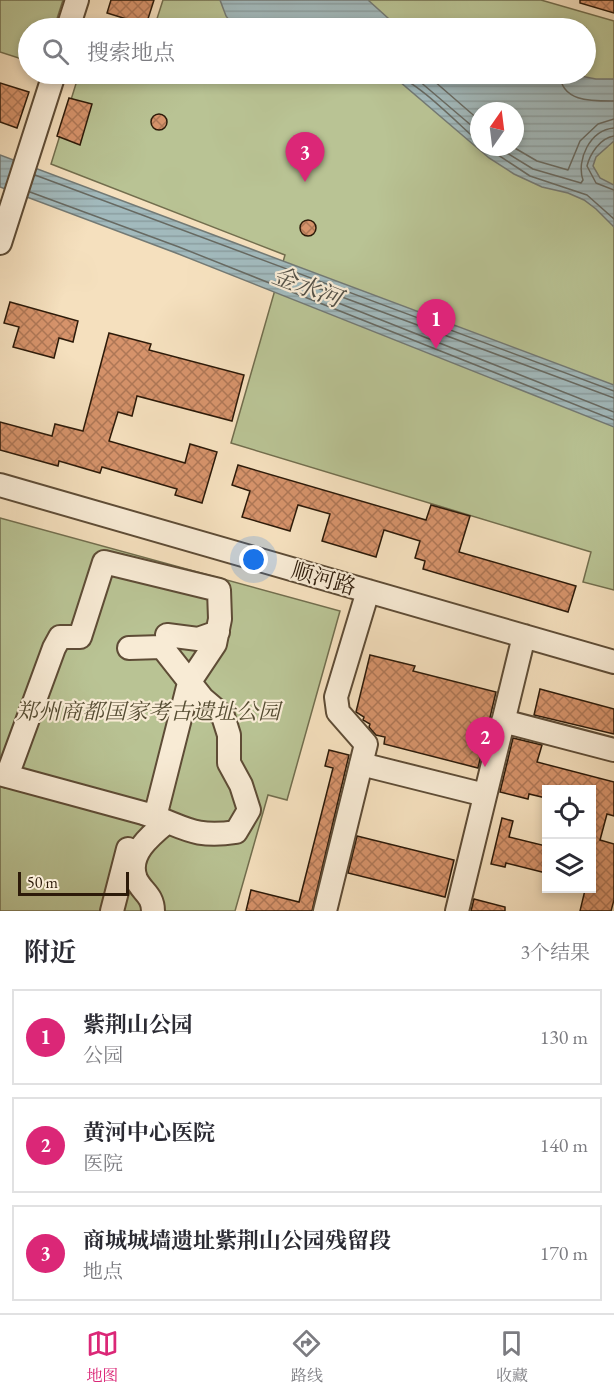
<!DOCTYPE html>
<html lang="zh">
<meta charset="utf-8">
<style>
:root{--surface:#fff;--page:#f7f7f7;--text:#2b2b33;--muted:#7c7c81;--line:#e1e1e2;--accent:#db2777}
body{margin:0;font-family:"EB Garamond","Noto Serif SC",serif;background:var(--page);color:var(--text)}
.controls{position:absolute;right:18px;bottom:18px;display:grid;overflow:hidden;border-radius:0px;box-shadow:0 3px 9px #0003}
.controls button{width:54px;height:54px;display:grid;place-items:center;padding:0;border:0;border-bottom:2px solid var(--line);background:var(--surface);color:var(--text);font:30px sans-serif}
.compass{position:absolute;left:470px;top:102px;width:54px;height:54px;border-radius:50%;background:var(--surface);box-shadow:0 3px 9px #0003;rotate:14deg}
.scale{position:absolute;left:18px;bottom:15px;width:111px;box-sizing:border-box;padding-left:6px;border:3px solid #2c1a09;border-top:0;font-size:16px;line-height:21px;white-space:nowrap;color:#2c1a09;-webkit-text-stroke:4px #f8ebd5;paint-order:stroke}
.you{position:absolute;left:254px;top:560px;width:21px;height:21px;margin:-15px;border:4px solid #fff;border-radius:50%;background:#1a73e8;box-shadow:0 0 0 9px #1a73e833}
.badge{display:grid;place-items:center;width:39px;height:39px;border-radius:50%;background:var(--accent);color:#fff;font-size:20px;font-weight:700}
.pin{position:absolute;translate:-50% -50px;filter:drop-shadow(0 2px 3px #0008)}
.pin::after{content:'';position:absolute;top:32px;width:21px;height:18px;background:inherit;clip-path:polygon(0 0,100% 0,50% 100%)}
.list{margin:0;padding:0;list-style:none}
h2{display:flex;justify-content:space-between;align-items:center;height:78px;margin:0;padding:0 24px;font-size:26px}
h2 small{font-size:20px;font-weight:400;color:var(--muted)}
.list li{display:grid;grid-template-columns:39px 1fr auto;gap:18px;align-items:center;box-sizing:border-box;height:96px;margin:0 12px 12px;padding:0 12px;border:2px solid var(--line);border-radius:0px}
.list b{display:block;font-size:22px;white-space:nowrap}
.list p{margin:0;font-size:20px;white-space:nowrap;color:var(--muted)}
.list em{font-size:20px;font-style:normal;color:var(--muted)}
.icon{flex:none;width:33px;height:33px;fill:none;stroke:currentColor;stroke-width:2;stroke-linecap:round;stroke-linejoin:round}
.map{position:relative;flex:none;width:614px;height:911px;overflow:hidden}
.search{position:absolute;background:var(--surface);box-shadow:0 3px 9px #0003;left:18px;right:18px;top:18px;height:66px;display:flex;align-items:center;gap:15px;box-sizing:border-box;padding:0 21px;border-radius:33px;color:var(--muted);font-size:22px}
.sheet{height:402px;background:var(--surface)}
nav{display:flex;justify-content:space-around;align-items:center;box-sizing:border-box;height:84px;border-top:2px solid var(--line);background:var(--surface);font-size:16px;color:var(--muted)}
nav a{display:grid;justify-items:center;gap:3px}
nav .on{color:var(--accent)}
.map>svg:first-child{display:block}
</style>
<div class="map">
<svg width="614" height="911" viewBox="0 0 614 911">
<defs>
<pattern id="water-rules" width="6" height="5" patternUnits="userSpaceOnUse" patternTransform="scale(1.5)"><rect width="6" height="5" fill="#a2babd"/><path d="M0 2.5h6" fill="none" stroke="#8c9fa1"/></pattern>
<pattern id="building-cross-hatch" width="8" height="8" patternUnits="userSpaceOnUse" patternTransform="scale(1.5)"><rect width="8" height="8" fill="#d6936b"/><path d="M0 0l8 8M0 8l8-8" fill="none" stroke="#ae7756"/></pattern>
</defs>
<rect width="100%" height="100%" fill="#f5e0be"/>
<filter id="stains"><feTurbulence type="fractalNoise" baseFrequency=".00333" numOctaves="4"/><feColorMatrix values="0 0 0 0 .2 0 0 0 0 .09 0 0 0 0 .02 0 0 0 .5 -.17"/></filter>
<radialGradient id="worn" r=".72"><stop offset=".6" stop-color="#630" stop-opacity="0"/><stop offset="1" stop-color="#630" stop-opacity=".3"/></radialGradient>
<path fill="#b9c394" stroke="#726e4e" stroke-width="1.5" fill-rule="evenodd" d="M0 0H63L54 28H28V61L0 52Z
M163 0H541L614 21V590L583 582 591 552 231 443 285 255 51 164 79 74H586V28H154ZM479 111H515V147H479Z
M0 518 340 611 287 800 268 795 235 911H0Z"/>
<path fill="url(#water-rules)" stroke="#737a75" stroke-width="1.5" fill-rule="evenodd" d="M220 0H368L399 28H235L226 16Z
M373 74H570L596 79H614V141L596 157 593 166 600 178 614 185V227L596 209 584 200 568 193 542 187 514 174 489 158 400 82ZM479 111H515V147H479Z
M0 155 614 385V427L176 253 0 187Z"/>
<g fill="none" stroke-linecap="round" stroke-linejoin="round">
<path stroke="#676a63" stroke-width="1.5" d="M393 74C418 82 456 122 479 142
M411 74 479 132
M426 74 479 120
M560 74C561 102 592 101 614 101
M614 136C600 138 590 154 587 166L596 183 614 190
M486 147 530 176 587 195 614 219
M497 147 533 169 581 183 583 180C576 160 590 130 614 128
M513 147 537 161 568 170 580 141 598 124 614 119
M35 175 614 391
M30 192 179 247 614 420
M614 398 315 287 312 289 313 293 614 412"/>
</g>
<path fill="url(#building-cross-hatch)" stroke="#2c1a09" stroke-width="1.5" d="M111 0H154L146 25 107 13Z
M580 0H614V13L580 3Z
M0 83 29 92 17 128 0 122Z
M69 98 92 104 80 145 57 136Z
M151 122a8 8 0 1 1 16 0a8 8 0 1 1-16 0Z
M300 228a8 8 0 1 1 16 0a8 8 0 1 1-16 0Z
M10 302 78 321 73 342 59 338 54 358 13 347 19 327 4 323Z
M109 333 151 344 149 350 244 375 232 421 137 396 132 416 118 412 109 441 185 463 190 444 217 452 202 503 175 495 177 489 102 467 100 473 59 461 58 466 0 450V422L52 436 55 424 83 431Z
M238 465 426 520 431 505 470 516 459 552 576 586 568 612 423 569 425 561 415 558 420 541 384 530 376 557 322 541 330 514 298 505 290 531 242 517 250 491 232 485Z
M370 655 415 666 413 671 496 692 478 768 384 744 385 737 376 735 369 727 370 724 363 720 364 717 356 712Z
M540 689 614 709V734L534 715Z
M513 738 542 745 537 762 614 782V816L607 814 600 840 614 844V900L611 911H580L585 890 591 891V789H546V798L529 794 528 799 500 792Z
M329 750 349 755 312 911H246L251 890 299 902 333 768 325 766Z
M502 818 513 821 509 837 546 846V873L506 863 505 867 491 864Z
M357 836 454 860 445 897 348 873Z
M474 899 505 907V911H471Z"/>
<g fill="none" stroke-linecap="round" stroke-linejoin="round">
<defs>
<path id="minor" d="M68 28 77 0
M0 243 54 74
M0 485 614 662
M167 635 198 639 218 632
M503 721 614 750
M361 764 485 795
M0 774C48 787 95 800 143 813 183 825 191 839 236 832L249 810 241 785 229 763V735L223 716 203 699 162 647 129 648
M7 776 54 648 60 637H80L104 562 219 590 220 619 215 644 189 683 155 817
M112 911 128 849
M153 911C153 895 142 892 136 879 126 855 151 835 167 822
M325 911 366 744 338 712 336 697 368 591
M457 911 524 636"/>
</defs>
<use href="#minor" stroke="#5e4c36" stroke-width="26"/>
<use href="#minor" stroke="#f8ebd5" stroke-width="22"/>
</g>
<g text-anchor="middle" stroke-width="4.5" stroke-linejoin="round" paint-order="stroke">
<g font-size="22" fill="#2c1a09" stroke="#f8ebd5">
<text transform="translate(324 578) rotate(16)" y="8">顺河路</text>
</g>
<g font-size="22" font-style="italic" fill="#564d33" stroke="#f8ebd5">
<text x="148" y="719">郑州商都国家考古遗址公园</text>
</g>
<g font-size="24" font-style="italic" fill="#555248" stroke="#f8ebd5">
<text transform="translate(307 287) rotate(21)" y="8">金水河</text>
</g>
</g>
<rect width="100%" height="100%" filter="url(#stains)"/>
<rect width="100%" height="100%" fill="url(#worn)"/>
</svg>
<div class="controls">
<button><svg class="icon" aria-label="locate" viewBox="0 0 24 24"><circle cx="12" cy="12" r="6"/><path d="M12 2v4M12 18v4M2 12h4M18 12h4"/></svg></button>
<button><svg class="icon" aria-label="layers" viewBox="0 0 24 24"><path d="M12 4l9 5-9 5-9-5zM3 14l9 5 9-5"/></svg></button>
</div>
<svg class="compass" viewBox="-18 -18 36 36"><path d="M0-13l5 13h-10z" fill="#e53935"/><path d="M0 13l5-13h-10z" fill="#7c7c81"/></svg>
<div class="scale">50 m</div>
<div class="you"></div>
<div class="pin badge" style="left:436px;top:349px">1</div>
<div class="pin badge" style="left:485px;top:767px">2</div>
<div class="pin badge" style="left:305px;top:182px">3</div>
<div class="search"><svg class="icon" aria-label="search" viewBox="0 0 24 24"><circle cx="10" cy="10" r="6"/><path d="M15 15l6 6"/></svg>搜索地点</div>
</div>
<section class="sheet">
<h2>附近<small>3个结果</small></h2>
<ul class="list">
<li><span class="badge">1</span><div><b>紫荆山公园</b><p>公园</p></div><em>130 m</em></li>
<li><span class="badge">2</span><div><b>黄河中心医院</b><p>医院</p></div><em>140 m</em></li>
<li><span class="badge">3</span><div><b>商城城墙遗址紫荆山公园残留段</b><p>地点</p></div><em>170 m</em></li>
</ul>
</section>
<nav>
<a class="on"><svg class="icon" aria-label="map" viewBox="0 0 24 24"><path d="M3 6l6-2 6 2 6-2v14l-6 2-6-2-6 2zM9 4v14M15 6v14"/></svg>地图</a>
<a><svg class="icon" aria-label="directions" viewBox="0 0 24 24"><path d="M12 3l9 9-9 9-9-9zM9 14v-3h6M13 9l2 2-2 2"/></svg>路线</a>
<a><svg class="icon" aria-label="saved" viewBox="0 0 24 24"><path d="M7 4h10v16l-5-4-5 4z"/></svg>收藏</a>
</nav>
